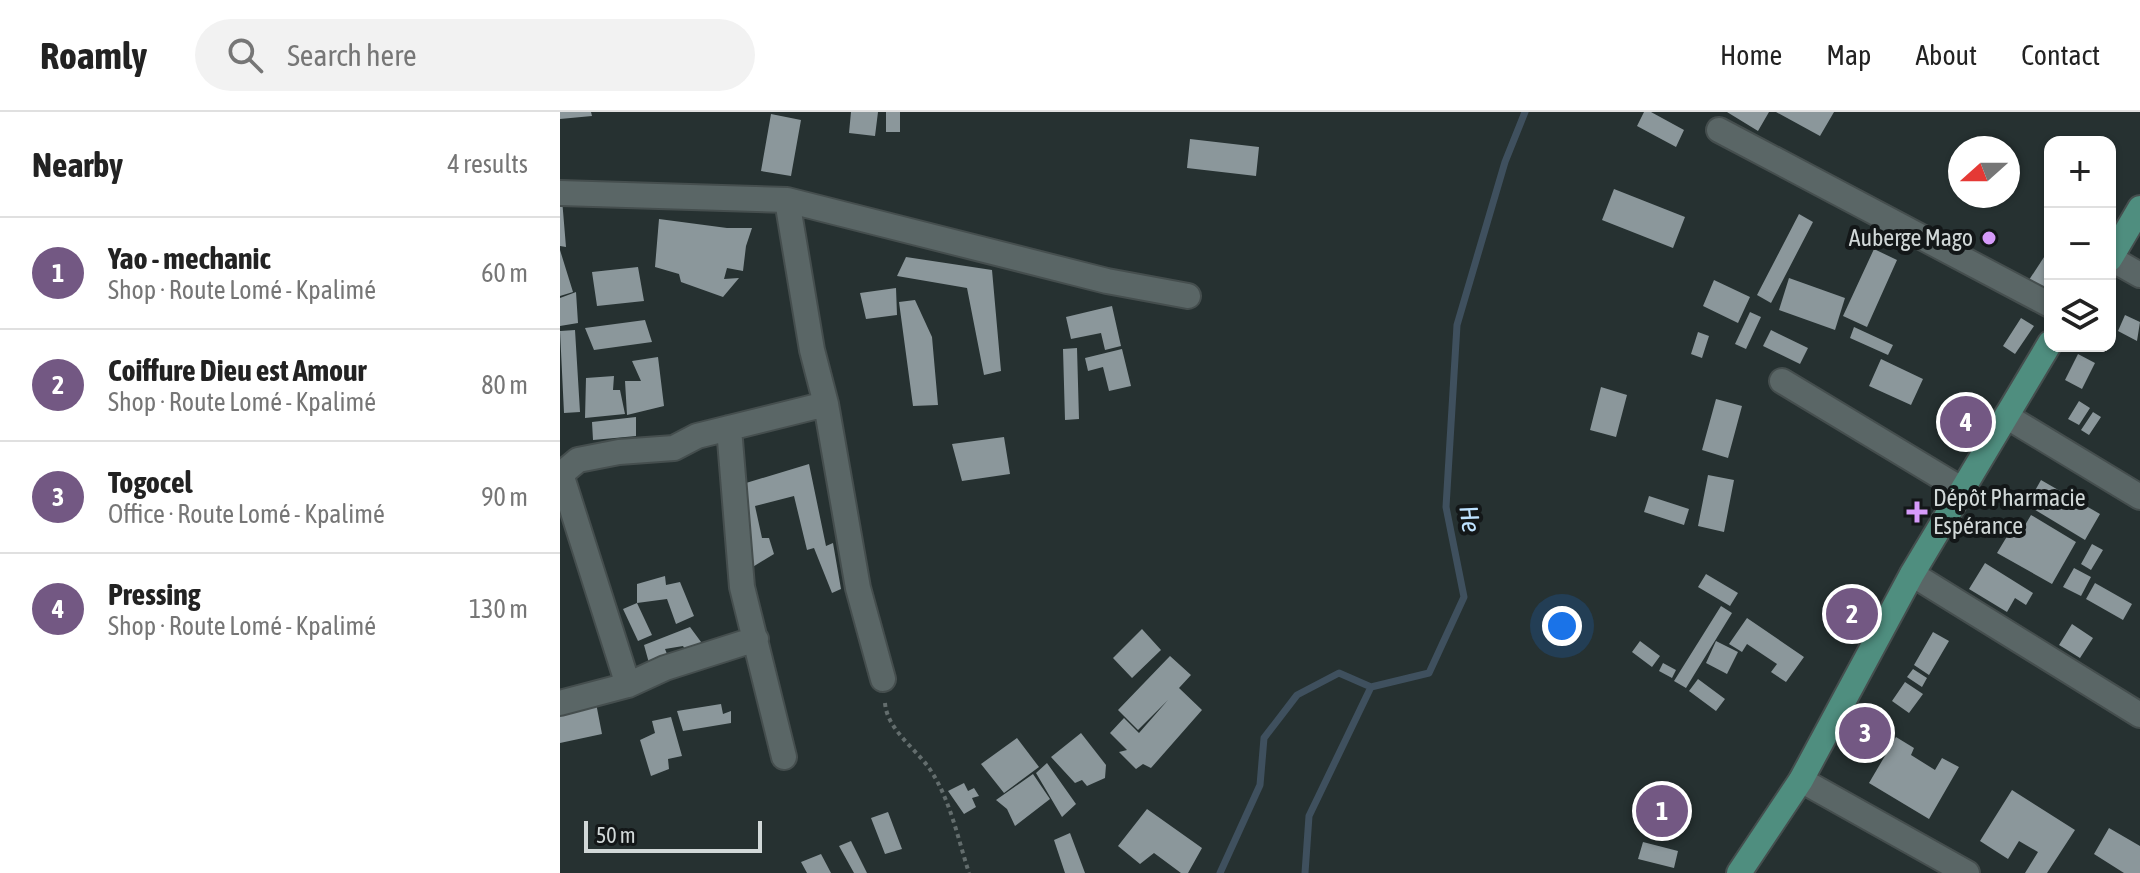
<!DOCTYPE html>
<meta charset="utf-8">
<style>
:root{--surface:#fff;--page:#f2f2f2;--text:#222;--muted:#767676;--line:#e0e0e0;--accent:#735883}
body{margin:0;font-family:"Asap Condensed",sans-serif;background:var(--page);color:var(--text)}
.controls{position:absolute;right:24px;top:24px;display:grid;overflow:hidden;border-radius:16px;box-shadow:0 2px 6px #0004}
.controls button{width:72px;height:72px;display:grid;place-items:center;padding:0;border:0;border-bottom:2px solid var(--line);background:var(--surface);color:var(--text);font:40px sans-serif}
.compass{position:absolute;left:1388px;top:24px;width:72px;height:72px;border-radius:50%;background:var(--surface);box-shadow:0 2px 6px #0004;rotate:249deg}
.scale{position:absolute;left:24px;bottom:20px;width:178px;box-sizing:border-box;padding-left:8px;border:4px solid #d1d8d8;border-top:0;font-size:22px;line-height:28px;white-space:nowrap;color:#d1d8d8;-webkit-text-stroke:6px #131718;paint-order:stroke}
.you{position:absolute;left:1002px;top:514px;width:28px;height:28px;margin:-20px;border:6px solid #fff;border-radius:50%;background:#1a73e8;box-shadow:0 0 0 12px #1a73e833}
.badge{display:grid;place-items:center;width:52px;height:52px;border-radius:50%;background:var(--accent);color:#fff;font-size:26px;font-weight:700}
.pin{position:absolute;translate:-50% -50%;border:4px solid #fff;box-shadow:0 2px 8px #0006}
.list{margin:0;padding:0;list-style:none}
h2{display:flex;justify-content:space-between;align-items:center;height:104px;margin:0;padding:0 32px;font-size:34px}
h2 small{font-size:26px;font-weight:400;color:var(--muted)}
.list li{display:grid;grid-template-columns:52px 1fr auto;gap:24px;align-items:center;box-sizing:border-box;height:112px;padding:0 32px;border-top:2px solid var(--line)}
.list b{display:block;font-size:30px;white-space:nowrap}
.list p{margin:0;font-size:26px;white-space:nowrap;color:var(--muted)}
.list em{font-size:26px;font-style:normal;color:var(--muted)}
.icon{flex:none;width:44px;height:44px;fill:none;stroke:currentColor;stroke-width:2;stroke-linecap:round;stroke-linejoin:round}
.map{position:relative;flex:none;width:1580px;height:761px;overflow:hidden}
header{display:flex;align-items:center;gap:48px;box-sizing:border-box;height:112px;padding:0 40px;background:var(--surface);border-bottom:2px solid var(--line)}
header strong{font-size:38px}
nav{display:flex;gap:44px;margin-inline-start:auto;font-size:28px}
.search{width:560px;height:72px;background:var(--page);display:flex;align-items:center;gap:20px;box-sizing:border-box;padding:0 28px;border-radius:44px;color:var(--muted);font-size:30px}
main{display:flex}
aside{flex:1;background:var(--surface)}
.map>svg:first-child{display:block}
</style>
<header>
<strong>Roamly</strong>
<div class="search"><svg class="icon" aria-label="search" viewBox="0 0 24 24"><circle cx="10" cy="10" r="6"/><path d="M15 15l6 6"/></svg>Search here</div>
<nav><a>Home</a><a>Map</a><a>About</a><a>Contact</a></nav>
</header>
<main>
<aside>
<h2>Nearby<small>4 results</small></h2>
<ul class="list">
<li><span class="badge">1</span><div><b>Yao - mechanic</b><p>Shop · Route Lomé - Kpalimé</p></div><em>60 m</em></li>
<li><span class="badge">2</span><div><b>Coiffure Dieu est Amour</b><p>Shop · Route Lomé - Kpalimé</p></div><em>80 m</em></li>
<li><span class="badge">3</span><div><b>Togocel</b><p>Office · Route Lomé - Kpalimé</p></div><em>90 m</em></li>
<li><span class="badge">4</span><div><b>Pressing</b><p>Shop · Route Lomé - Kpalimé</p></div><em>130 m</em></li>
</ul>
</aside>
<div class="map">
<svg width="1580" height="761" viewBox="0 0 1580 761">
<rect width="100%" height="100%" fill="#263131"/>
<g fill="none" stroke-linecap="round" stroke-linejoin="round">
<path stroke="#3f505e" stroke-width="7" d="M660 761 700 673 704 626 737 583 779 561 811 575
M745 761 749 704 811 575 869 561 904 485 886 395 897 213 945 50 965 0"/>
</g>
<path fill="#8b979b" d="M0 0H31L32 4 0 7Z
M291 0H318L315 24 289 21Z
M326 0H340V20H326Z
M1084 0H1091L1124 18 1116 35 1077 14Z
M1167 0H1209L1198 19Z
M1216 0H1274L1260 24Z
M211 2 241 8 231 64 201 59Z
M630 27 699 35 696 64 627 56Z
M1054 77 1125 105 1113 136 1042 108Z
M0 87H2L6 135 0 134Z
M1239 102 1253 110 1211 191 1197 183Z
M99 107 167 116H192L186 134 183 159 167 156 164 167 179 166 163 185 121 170 119 162 95 155Z
M1314 137 1337 148 1307 215 1283 204Z
M0 138 13 180 0 184Z
M1488 139 1490 141V168L1482 180 1467 171Z
M346 145 432 158 441 259 424 263 407 176 337 164Z
M78 155 84 189 37 194 32 160Z
M1229 166 1285 186 1275 218 1219 198Z
M1154 168 1190 185 1178 211 1143 194Z
M336 176 337 203 306 207 300 181Z
M16 180 18 211 0 214V186Z
M355 188 372 225 378 293 353 294 339 190Z
M552 194 561 234 545 238 541 221 511 227 506 205Z
M1190 200 1201 205 1186 237 1175 232Z
M1565 203 1580 210 1577 229 1558 219Z
M1461 206 1474 214 1455 242 1443 234Z
M85 208 92 230 34 238 25 216Z
M1294 215 1333 233 1328 243 1290 226Z
M15 218 20 300 4 301 0 219Z
M1211 218 1248 236 1240 252 1203 234Z
M1138 220 1149 224 1142 246 1131 242Z
M517 236 519 307 505 308 503 237Z
M562 237 571 274 549 279 543 255 528 259 525 246Z
M1518 242 1535 251 1522 277 1505 268Z
M98 245 104 294 67 303 65 269H81L72 249Z
M1321 247 1363 267 1351 293 1309 274Z
M54 264 53 278H60L65 302 25 306 26 266Z
M1041 275 1067 283 1056 325 1030 318Z
M1156 287 1182 294 1168 346 1142 338Z
M1519 289 1530 296 1519 313 1508 307Z
M1533 300 1541 305 1529 323 1521 318Z
M76 305V324L33 328 32 310Z
M444 325 450 362 402 369 392 332Z
M249 352 266 434 273 431 281 477 272 481 254 436 247 438 234 384 195 394 202 426H209L214 442 191 456 186 371Z
M1148 363 1174 368 1164 420 1138 414Z
M1481 368 1540 402 1525 428 1467 393Z
M1089 384 1129 397 1124 413 1084 400Z
M1471 403 1516 430 1492 472 1437 441 1452 416 1461 420Z
M1532 432 1543 438 1531 458 1521 452Z
M1425 451 1473 481 1466 493 1455 486 1447 500 1409 477Z
M1514 456 1531 465 1521 484 1503 475Z
M1146 462 1178 481 1170 494 1138 475Z
M105 464 106 473 120 470 134 504 116 512 107 487 77 491V472Z
M1535 471 1572 492 1563 508 1526 487Z
M77 491 92 523 78 529 63 497Z
M1161 494 1172 501 1126 576 1114 569Z
M1187 506 1244 545 1226 570 1211 560 1217 552 1187 532 1182 540 1169 532Z
M1512 512 1533 526 1520 546 1499 533Z
M130 515 144 534 129 544 123 534 105 537 109 547 89 551 84 533Z
M582 517 601 538 572 566 553 546Z
M1373 520 1389 529 1369 563 1354 553Z
M1080 529 1100 544 1092 555 1072 540Z
M1156 529 1178 540 1167 562 1146 551Z
M610 544 631 563 619 576 642 598 591 656 583 652 576 657 559 640 567 638 550 621 564 606 579 621 608 588 578 618 558 598Z
M1103 551 1116 558 1112 566 1099 559Z
M1353 557 1367 566 1362 575 1347 565Z
M1138 567 1165 587 1156 599 1129 579Z
M1345 570 1363 582 1349 601 1332 589Z
M36 591 42 622 0 631V599Z
M161 592 163 602 171 599V611L123 619 117 599Z
M111 605 122 644 108 647 109 657 91 664 80 628 95 621 92 609Z
M521 621 546 653 545 666 527 674 522 668 515 671 491 645Z
M1336 625 1354 636 1351 643 1375 658 1382 646 1399 655 1369 707 1309 671Z
M457 626 479 655 444 681 421 652Z
M487 651 516 692 502 705 476 661Z
M473 662 490 687 455 714 447 697 436 688Z
M404 671 408 679 414 676 419 684 412 686 416 695 404 702 388 679Z
M1452 678 1515 718 1487 761H1465L1478 740 1459 729 1448 747 1420 729Z
M587 697 642 736 628 761H621L594 741 580 752 558 734Z
M328 700 342 737 325 742 311 706Z
M1549 716 1580 734V761H1564L1534 742Z
M510 721 525 761H505L494 728Z
M291 729 307 761H294L279 734Z
M1083 730 1118 739 1114 756 1078 747Z
M261 742 271 761H247L241 750Z"/>
<g fill="none" stroke-linecap="round" stroke-linejoin="round">
<defs>
<path id="minor" d="M1159 18 1490 193
M0 81 227 88 547 169 628 184
M227 88 252 238 266 292 298 476 323 567
M1550 146 1580 163
M1222 269 1401 377
M1446 304 1580 385
M169 316 182 475 224 645
M1 362 68 573
M0 363 18 348 59 340 114 336 137 324 266 292
M1352 462 1580 603
M0 591 68 573 105 556 196 527
M1241 668 1407 761"/>
<path id="major" d="M1550 147 1580 96
M1179 761 1241 668 1352 462 1490 231"/>
</defs>
<use href="#minor" stroke="#454e4e" stroke-width="28"/>
<use href="#major" stroke="#454e4e" stroke-width="28"/>
<path stroke="#636d6d" stroke-width="4" stroke-dasharray="4 4" stroke-linecap="butt" d="M325 591C327 617 354 635 369 656 390 686 398 727 409 761"/>
<use href="#minor" stroke="#5a6666" stroke-width="24"/>
<use href="#major" stroke="#4f8e7f" stroke-width="24"/>
</g>
<g fill="#d69bfa" stroke="#131718" stroke-width="3">
<circle cx="1429" cy="126" r="8"/>
<path d="M1353 388h8v8h8v8h-8v8h-8v-8h-8v-8h8z"/>
</g>
<g text-anchor="middle" stroke-width="8" stroke-linejoin="round" paint-order="stroke">
<g font-size="24" fill="#d1d8d8" stroke="#131718" text-anchor="end">
<text x="1413" y="134">Auberge Mago</text>
<text x="1373" y="394" text-anchor="start">Dépôt Pharmacie<tspan x="1373" dy="28">Espérance</tspan></text>
</g>
<g font-size="26" font-style="italic" fill="#bee2ff" stroke="#131718">
<text transform="translate(910 407) rotate(82)" y="9">He</text>
</g>
</g>
</svg>
<div class="controls">
<button>+</button>
<button>−</button>
<button><svg class="icon" aria-label="layers" viewBox="0 0 24 24"><path d="M12 4l9 5-9 5-9-5zM3 14l9 5 9-5"/></svg></button>
</div>
<svg class="compass" viewBox="-18 -18 36 36"><path d="M0-13l5 13h-10z" fill="#e53935"/><path d="M0 13l5-13h-10z" fill="#767676"/></svg>
<div class="scale">50 m</div>
<div class="you"></div>
<div class="pin badge" style="left:1102px;top:699px">1</div>
<div class="pin badge" style="left:1292px;top:502px">2</div>
<div class="pin badge" style="left:1305px;top:621px">3</div>
<div class="pin badge" style="left:1406px;top:310px">4</div>
</div>
</main>
